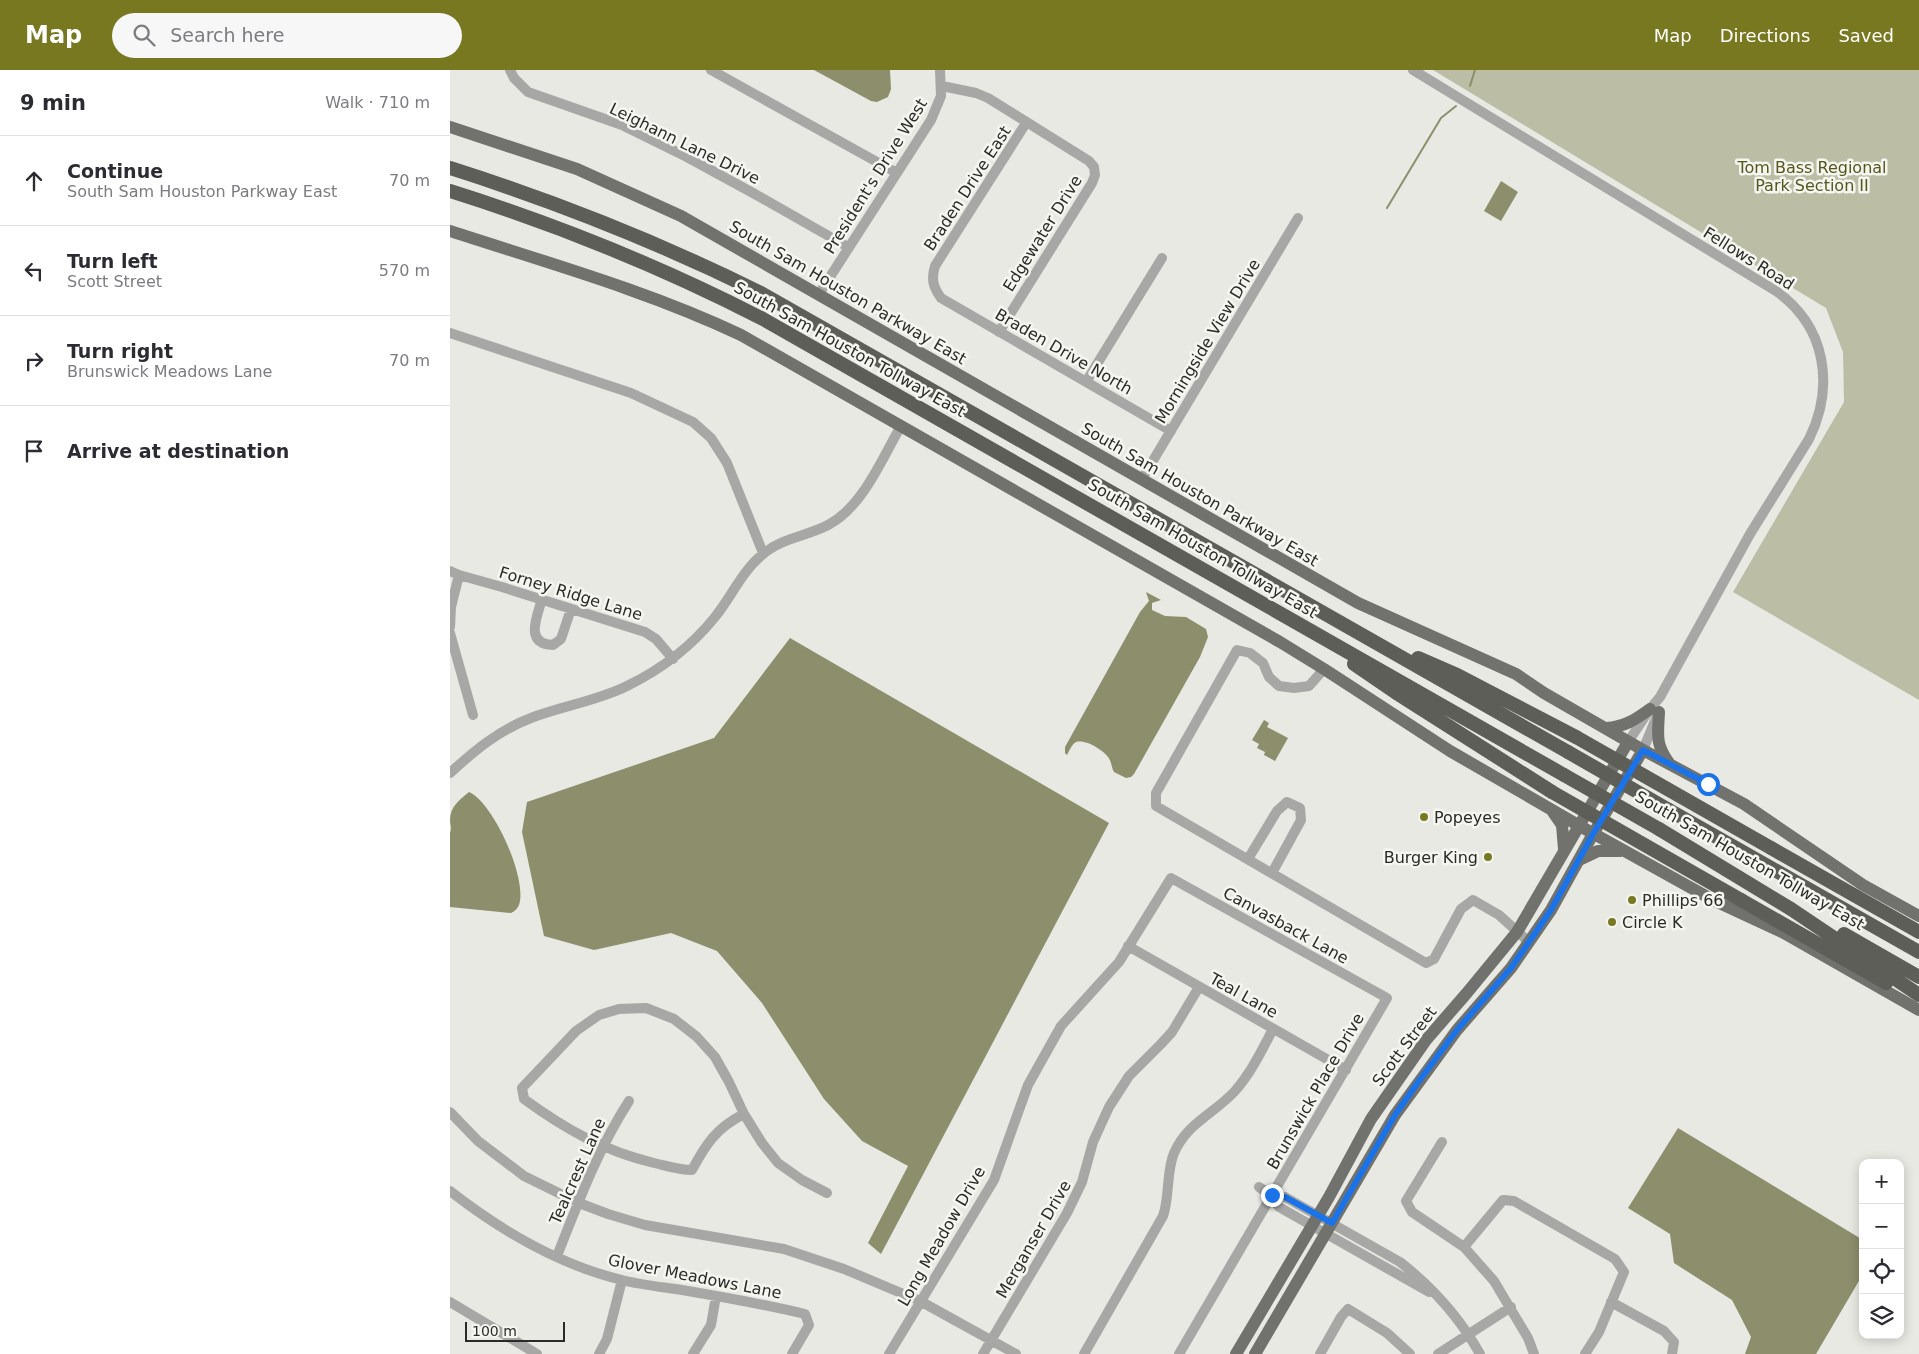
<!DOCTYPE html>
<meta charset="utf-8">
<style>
:root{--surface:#fff;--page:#f7f7f7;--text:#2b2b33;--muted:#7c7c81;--line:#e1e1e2;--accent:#77781f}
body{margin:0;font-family:"DejaVu Sans",sans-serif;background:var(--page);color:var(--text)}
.controls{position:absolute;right:15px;bottom:15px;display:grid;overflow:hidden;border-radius:10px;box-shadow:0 2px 12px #0003}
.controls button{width:45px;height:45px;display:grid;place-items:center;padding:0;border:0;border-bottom:1px solid var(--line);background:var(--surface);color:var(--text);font:25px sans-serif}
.scale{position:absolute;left:15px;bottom:12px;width:100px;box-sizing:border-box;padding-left:5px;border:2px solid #2a2a28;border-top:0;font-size:14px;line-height:18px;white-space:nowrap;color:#2a2a28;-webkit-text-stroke:4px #f5f6f0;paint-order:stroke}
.stop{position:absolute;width:15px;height:15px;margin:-11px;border:4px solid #1a73e8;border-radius:50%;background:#fff}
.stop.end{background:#1a73e8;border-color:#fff;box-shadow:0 1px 5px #0008}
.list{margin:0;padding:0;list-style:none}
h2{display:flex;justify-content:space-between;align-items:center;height:65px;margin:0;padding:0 20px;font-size:21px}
h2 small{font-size:16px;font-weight:400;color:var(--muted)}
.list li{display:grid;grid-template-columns:32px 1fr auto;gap:15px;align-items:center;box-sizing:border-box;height:90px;padding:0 20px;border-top:1px solid var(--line)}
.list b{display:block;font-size:19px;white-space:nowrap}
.list p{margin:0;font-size:16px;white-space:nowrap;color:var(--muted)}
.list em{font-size:16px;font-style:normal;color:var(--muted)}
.icon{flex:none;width:28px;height:28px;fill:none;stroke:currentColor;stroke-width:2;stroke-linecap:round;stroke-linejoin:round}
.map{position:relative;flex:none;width:1469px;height:1284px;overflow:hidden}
header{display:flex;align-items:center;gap:30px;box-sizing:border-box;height:70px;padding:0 25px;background:var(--accent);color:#fff}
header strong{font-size:24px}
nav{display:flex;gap:28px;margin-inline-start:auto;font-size:18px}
.search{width:350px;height:45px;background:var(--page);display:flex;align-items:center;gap:12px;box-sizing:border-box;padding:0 18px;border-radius:28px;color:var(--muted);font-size:19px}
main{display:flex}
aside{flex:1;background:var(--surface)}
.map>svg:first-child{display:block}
</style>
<header>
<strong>Map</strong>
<div class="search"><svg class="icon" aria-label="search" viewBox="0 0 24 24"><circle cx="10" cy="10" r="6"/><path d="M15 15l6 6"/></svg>Search here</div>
<nav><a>Map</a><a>Directions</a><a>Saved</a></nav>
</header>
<main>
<aside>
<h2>9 min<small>Walk · 710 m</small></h2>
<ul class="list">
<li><svg class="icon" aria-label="ahead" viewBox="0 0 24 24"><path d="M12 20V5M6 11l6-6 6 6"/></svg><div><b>Continue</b><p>South Sam Houston Parkway East</p></div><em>70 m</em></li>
<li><svg class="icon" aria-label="left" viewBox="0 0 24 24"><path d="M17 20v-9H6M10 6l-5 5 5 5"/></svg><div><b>Turn left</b><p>Scott Street</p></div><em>570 m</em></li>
<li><svg class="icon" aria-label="right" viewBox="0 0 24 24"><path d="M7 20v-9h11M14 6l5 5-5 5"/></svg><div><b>Turn right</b><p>Brunswick Meadows Lane</p></div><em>70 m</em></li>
<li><svg class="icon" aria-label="arrive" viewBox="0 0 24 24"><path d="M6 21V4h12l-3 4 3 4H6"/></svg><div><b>Arrive at destination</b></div></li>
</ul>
</aside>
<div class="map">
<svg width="1469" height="1284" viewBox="0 0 1469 1284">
<rect width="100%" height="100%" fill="#e8e9e3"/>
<path fill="#bbbda5" d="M983 0H1469V630L1283 522 1394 332 1393 282 1376 238Z"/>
<path fill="#8c8e6c" d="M364 0H440L441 19 438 27 427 32 421 31Z
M1051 111 1068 122 1051 151 1034 141Z
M696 522 711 530 702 533V540L715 546 736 547 756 559 758 567 750 587 684 704 681 707 676 708 664 702C661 697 662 692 658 687 653 680 636 669 626 672 622 674 619 681 617 685L615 683V677L690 542 699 531Z
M340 568 659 753 431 1184 418 1173 458 1096 412 1071 374 1029 312 933 267 881 221 863 144 880 94 866 72 762 77 732 264 668Z
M814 650 819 653 817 657 838 668 825 691 814 685 815 682 807 678 809 674 802 670Z
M19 722C43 732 78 809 69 835 67 839 65 841 61 843L0 837V763C2 758 0 755 0 750 0 737 9 730 19 722Z
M1228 1058 1413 1170V1204L1366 1284H1295L1301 1267 1282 1230 1224 1193 1220 1164 1178 1138Z"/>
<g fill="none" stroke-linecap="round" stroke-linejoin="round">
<path stroke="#8c8e6c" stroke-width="2" d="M1020 16 1025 0
M937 138 991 48 1006 36"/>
<path stroke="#a7a7a5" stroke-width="10" d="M60 0 64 8 78 22 172 55 237 87 303 123 398 177
M261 0 447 103
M963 0 1326 221C1376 256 1385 316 1359 369L1300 464 1210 627 1200 639 1178 672
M492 16 526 23 538 28 639 91 644 97 645 105 642 113 549 262
M576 53 485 196C481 209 483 217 491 228L721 361
M369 224 481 50 491 26 490 0
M0 263 181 323 243 352 261 368 277 393 313 483
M636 312 712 188
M692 409 848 148
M0 501 9 505 52 517 195 562 206 569 223 589
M92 529C87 547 74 574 103 575L111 569 121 539
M0 557 1 537 9 505
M0 563 23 645
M874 599 859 616 844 618 829 616 819 607 813 593 800 583 787 580 706 723V736L976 893 984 889 1011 839 1023 830 1049 845 1079 872
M1193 680 1207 646
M0 703C24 681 49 660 81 648 112 636 147 631 177 616 212 599 241 577 265 547 282 526 292 501 313 484 332 468 357 466 378 455 413 437 432 388 451 356
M798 789 827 741 837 732 850 738 851 750 822 803
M678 876 896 1000
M0 1042 28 1071 74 1106 129 1133 158 1144 195 1155 334 1179 394 1199 470 1231 566 1284
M294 1044C266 1058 256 1074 242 1100 229 1100 217 1096 204 1093 154 1081 115 1059 74 1029L72 1018 126 961 149 945 169 939 196 938 224 949 247 967 265 987 279 1012 294 1044 312 1073 328 1093 352 1110 377 1123
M992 1072 956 1131 962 1142 1014 1177 1044 1211 1078 1268 1084 1284
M809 1117 821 1125 835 1127 950 1192C982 1217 1010 1248 1030 1284
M0 1121C50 1160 110 1195 172 1210 191 1215 212 1217 232 1220 273 1227 314 1234 355 1244L359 1255 342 1284
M821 1125 829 1137 979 1222
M1014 1177 1053 1130 1064 1131 1165 1189 1174 1202 1149 1262 1135 1284
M107 1186C128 1133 148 1079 179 1031
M0 1232 87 1284
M1161 1232 1214 1261 1224 1272 1222 1284
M149 1284 157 1269 172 1210
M243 1284 261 1255 266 1226
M439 1284 544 1110 578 1015 611 956 669 892 721 808 937 928 729 1284
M533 1284 617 1143 632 1112 643 1072 659 1037 679 1006 710 975 722 962 749 917
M634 1284 713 1146C720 1126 716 1102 724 1083 738 1052 764 1044 785 1021 801 1003 812 980 823 959
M870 1284 891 1247 898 1239 937 1263 960 1284
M988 1284 1061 1237"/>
<path stroke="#71716d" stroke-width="12" d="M0 57 127 99 231 146 908 533 1066 604 1094 623 1193 680 1294 734 1413 815 1469 846
M0 161C98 193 198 221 291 265L830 572 874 599 1000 681 1128 755 1263 830 1334 863 1469 940
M1209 642C1208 666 1205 673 1219 693
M1156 658C1174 657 1185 650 1200 639
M1103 742 1112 755 1114 779
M1129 790 1148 781H1171
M786 1284 879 1127 921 1049 976 970 1016 924 1067 862 1178 672
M805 1284 945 1045 1007 960 1061 898 1101 840 1143 764 1193 680"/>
<path stroke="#5e5e59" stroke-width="14" d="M0 98C107 132 210 173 311 223L1118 682
M0 121C108 155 212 197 313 249L1114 705
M968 588 1007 605 1126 667
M904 594 945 622 1102 722
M1219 740 1469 882
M1209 759 1341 839 1469 925
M1321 778 1469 862
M1291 830 1436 913
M1394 864 1469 907"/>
<path stroke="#5e5e59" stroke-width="14" d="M1126 667 1321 778
M1118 682 1219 740
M1114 705 1209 759
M1102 722 1291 830"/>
</g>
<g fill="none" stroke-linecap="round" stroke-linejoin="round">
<path stroke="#1a73e8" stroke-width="6" d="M822 1125 835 1127 882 1153 945 1045 966 1015 1007 960 1061 898 1101 840 1143 764 1193 680 1258 714"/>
</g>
<g fill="#77781f" stroke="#f5f6f0" stroke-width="2">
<circle cx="974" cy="747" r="5"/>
<circle cx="1038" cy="787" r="5"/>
<circle cx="1182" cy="830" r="5"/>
<circle cx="1162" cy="852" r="5"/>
</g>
<g text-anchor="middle" stroke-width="5" stroke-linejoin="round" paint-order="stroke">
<g font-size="16" fill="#2a2a28" stroke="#f5f6f0">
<text transform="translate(235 73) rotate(26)" y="6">Leighann Lane Drive</text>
<text transform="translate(425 106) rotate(-58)" y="6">President's Drive West</text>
<text transform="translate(517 118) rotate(-57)" y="6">Braden Drive East</text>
<text transform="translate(592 163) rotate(-58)" y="6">Edgewater Drive</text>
<text transform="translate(1299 188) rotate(32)" y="6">Fellows Road</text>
<text transform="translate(398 222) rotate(30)" y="6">South Sam Houston Parkway East</text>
<text transform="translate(757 271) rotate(-59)" y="6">Morningside View Drive</text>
<text transform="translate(400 279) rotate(29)" y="6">South Sam Houston Tollway East</text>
<text transform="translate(614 281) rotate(30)" y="6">Braden Drive North</text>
<text transform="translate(750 424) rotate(30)" y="6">South Sam Houston Parkway East</text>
<text transform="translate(753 478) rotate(30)" y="6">South Sam Houston Tollway East</text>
<text transform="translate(121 523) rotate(17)" y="6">Forney Ridge Lane</text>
<text transform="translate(1300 790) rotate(30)" y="6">South Sam Houston Tollway East</text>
<text transform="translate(836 855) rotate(29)" y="6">Canvasback Lane</text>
<text transform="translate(794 925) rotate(29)" y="6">Teal Lane</text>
<text transform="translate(954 976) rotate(-53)" y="6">Scott Street</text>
<text transform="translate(865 1021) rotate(-60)" y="6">Brunswick Place Drive</text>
<text transform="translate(127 1101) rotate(-66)" y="6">Tealcrest Lane</text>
<text transform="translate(491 1166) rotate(-60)" y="6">Long Meadow Drive</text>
<text transform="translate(583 1169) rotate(-60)" y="6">Merganser Drive</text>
<text transform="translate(245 1206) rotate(11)" y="6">Glover Meadows Lane</text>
</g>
<g font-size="16" fill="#55561d" stroke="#f5f6f0">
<text x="1362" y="103">Tom Bass Regional<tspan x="1362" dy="18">Park Section II</tspan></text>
</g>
<g font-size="16" fill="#2a2a28" stroke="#f5f6f0" text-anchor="start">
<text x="984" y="753">Popeyes</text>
<text x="1028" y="793" text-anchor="end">Burger King</text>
<text x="1192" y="836">Phillips 66</text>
<text x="1172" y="858">Circle K</text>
</g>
</g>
</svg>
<div class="controls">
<button>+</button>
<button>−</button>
<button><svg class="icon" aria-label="locate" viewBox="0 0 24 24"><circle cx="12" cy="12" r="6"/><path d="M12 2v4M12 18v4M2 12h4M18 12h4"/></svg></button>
<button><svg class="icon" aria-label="layers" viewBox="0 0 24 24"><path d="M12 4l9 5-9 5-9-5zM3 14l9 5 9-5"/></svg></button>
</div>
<div class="scale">100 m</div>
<div class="stop" style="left:1258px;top:714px"></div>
<div class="stop end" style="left:822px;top:1125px"></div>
</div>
</main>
